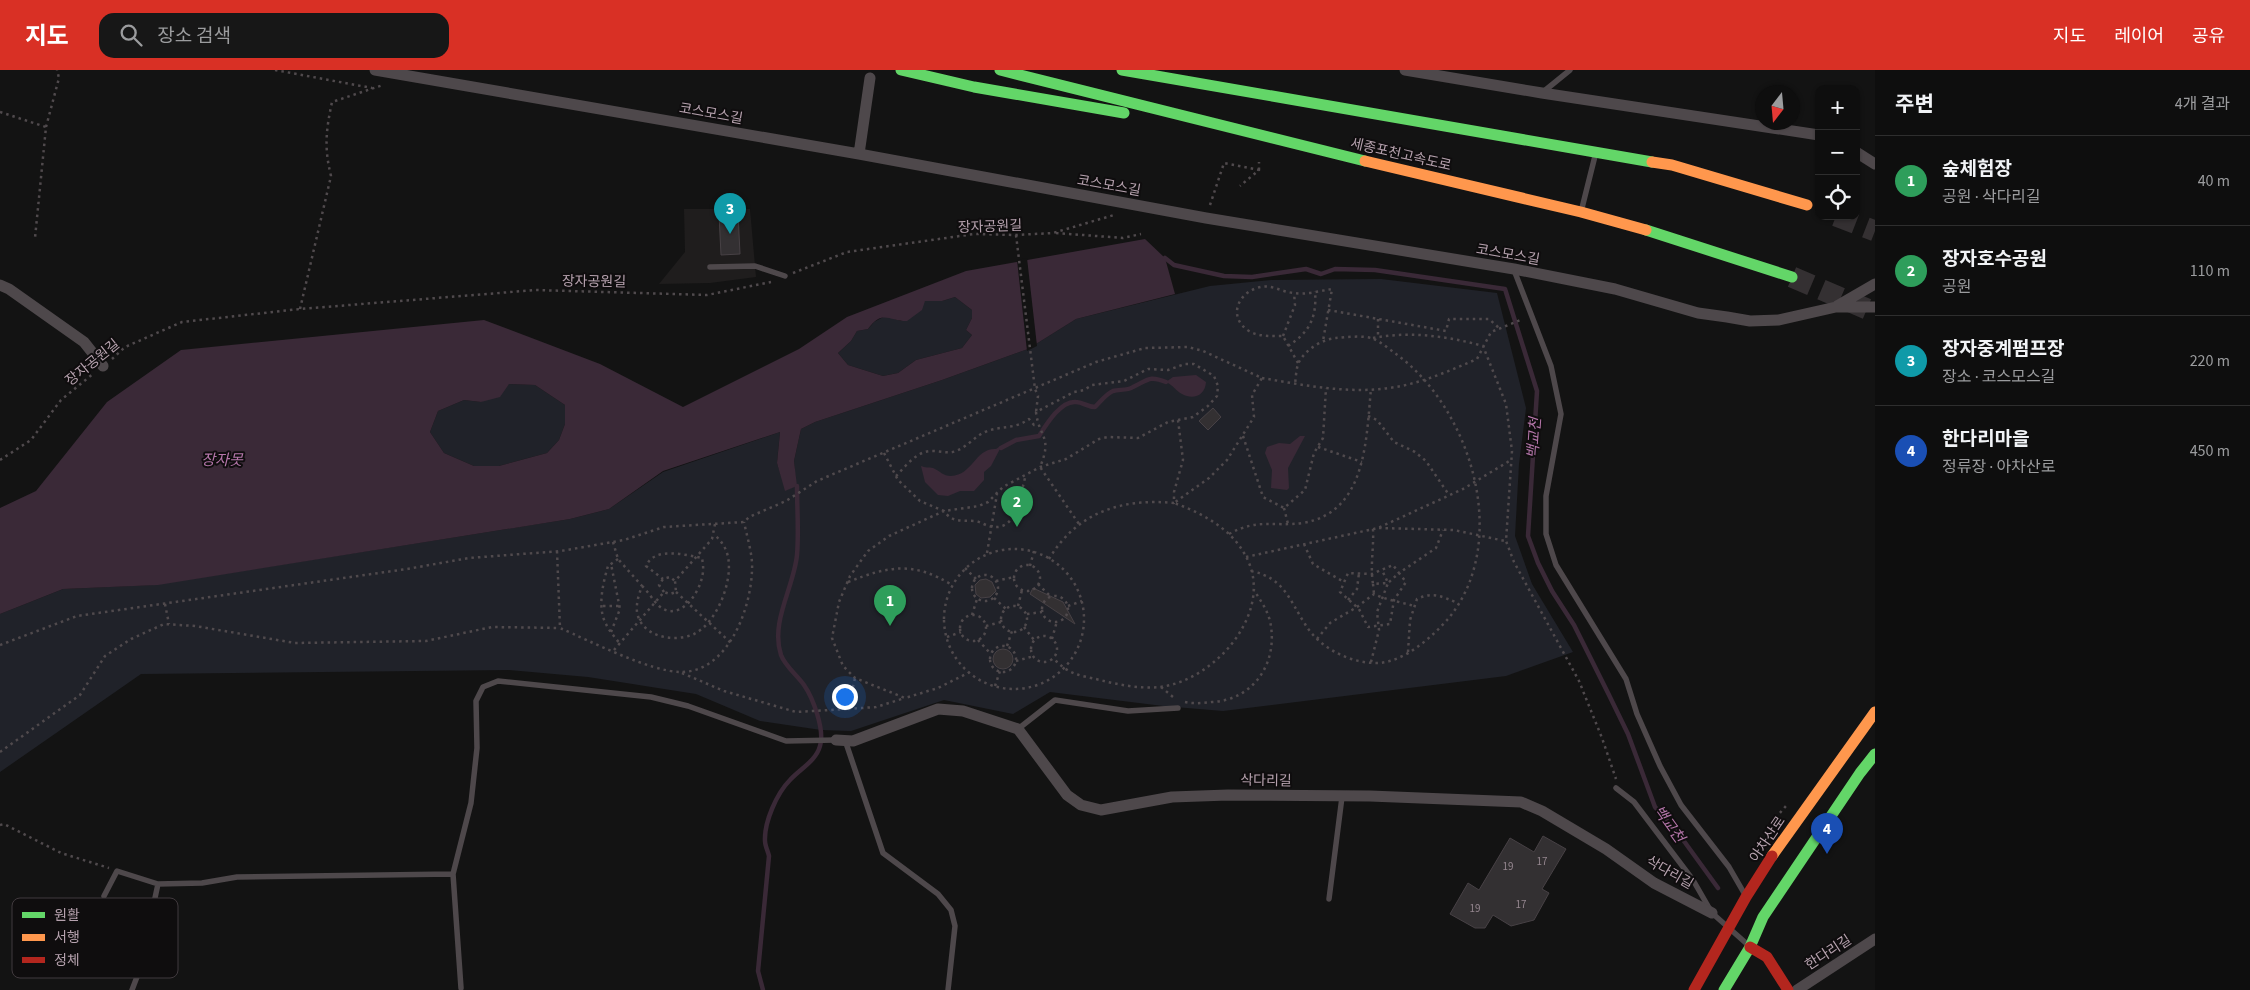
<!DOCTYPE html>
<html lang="ko">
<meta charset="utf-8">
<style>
:root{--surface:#0e0e0e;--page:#171717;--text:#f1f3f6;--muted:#9b9c9e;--line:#2e2e2e;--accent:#d93025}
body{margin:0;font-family:"Source Sans 3","Noto Sans KR",sans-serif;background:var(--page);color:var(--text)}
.controls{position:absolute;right:15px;top:15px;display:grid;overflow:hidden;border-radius:10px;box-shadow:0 1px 4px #0004}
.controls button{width:45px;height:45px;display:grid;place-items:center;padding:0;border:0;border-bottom:1px solid var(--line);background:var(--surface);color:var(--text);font:25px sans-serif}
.compass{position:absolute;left:1755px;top:15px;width:45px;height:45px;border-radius:50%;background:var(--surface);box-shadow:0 1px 4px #0004;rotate:196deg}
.you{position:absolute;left:844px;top:626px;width:18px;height:18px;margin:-12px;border:4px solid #fff;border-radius:50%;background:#1a73e8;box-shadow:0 0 0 8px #1a73e833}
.badge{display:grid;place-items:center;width:32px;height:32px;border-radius:50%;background:var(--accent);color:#fff;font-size:16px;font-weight:700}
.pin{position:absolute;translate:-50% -41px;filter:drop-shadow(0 1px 2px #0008)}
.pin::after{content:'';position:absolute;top:26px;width:18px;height:15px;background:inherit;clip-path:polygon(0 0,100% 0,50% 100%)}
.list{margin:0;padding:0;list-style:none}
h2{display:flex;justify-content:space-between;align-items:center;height:65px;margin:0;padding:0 20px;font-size:21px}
h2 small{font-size:16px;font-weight:400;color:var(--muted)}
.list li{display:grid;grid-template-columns:32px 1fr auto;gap:15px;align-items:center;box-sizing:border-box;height:90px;padding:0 20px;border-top:1px solid var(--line)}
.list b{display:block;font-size:19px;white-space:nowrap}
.list p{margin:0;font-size:16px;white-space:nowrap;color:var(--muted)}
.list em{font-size:16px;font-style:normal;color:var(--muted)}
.icon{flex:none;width:28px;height:28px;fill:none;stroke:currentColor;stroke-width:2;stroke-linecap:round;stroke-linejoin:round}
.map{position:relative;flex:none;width:1875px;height:920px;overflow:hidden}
header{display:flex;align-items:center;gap:30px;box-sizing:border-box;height:70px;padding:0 25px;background:var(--accent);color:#fff}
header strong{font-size:24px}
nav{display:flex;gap:28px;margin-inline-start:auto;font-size:18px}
.search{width:350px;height:45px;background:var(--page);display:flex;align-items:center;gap:12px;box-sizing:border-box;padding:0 18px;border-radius:15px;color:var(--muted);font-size:19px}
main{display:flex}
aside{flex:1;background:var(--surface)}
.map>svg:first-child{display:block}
</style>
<header>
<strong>지도</strong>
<div class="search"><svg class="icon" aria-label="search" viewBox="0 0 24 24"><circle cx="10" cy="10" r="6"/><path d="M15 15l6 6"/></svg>장소 검색</div>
<nav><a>지도</a><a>레이어</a><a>공유</a></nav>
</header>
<main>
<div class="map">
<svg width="1875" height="920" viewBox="0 0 1875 920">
<rect width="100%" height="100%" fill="#131313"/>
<path fill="#1f1d1d" d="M684 139H750L756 207 710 213 659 214 685 182Z"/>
<path fill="#202229" d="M1381 209 1497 223 1526 338 1519 394 1515 466 1532 514 1573 582 1506 606 1223 641 1163 636 1050 622 1013 644 944 630 851 661 821 660 760 651 696 624 588 607 509 600 141 604 0 702V544L63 519 153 515 570 449 609 439 663 402 780 362 777 393 786 420 796 416 794 391 801 359 815 352 942 310 1028 279 1076 249 1210 216 1271 210Z
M955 227 972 240V248L966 260 972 265 962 278 916 290 898 303 883 306 848 295 838 283 851 271 857 261 868 259 874 252 885 246 901 251 925 231H942Z
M509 314 535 315 565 335V354L559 370 547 383 499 396H474L444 383 430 362 438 341 464 330 481 332Z"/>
<path fill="#3a2937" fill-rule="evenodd" d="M1145 169 1165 188 1175 224 1076 249 1028 279 942 310 815 352 801 359 794 391 797 416 785 421 777 393 780 362 663 401 609 439 570 449 158 515 63 519 0 544V438L36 421 107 332 181 280 484 250 600 294 683 337 799 279 847 247 966 201ZM955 227 972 240V248L966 260 972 265 962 278 916 290 898 303 883 306 848 295 838 283 851 271 857 261 868 259C882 239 889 251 907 251L922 240 925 231H942ZM509 314 535 315 565 335V354L559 370 547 383 499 396H474L444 383 430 362 438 341 464 330 481 332 500 327Z
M1196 305 1206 312C1205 326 1193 330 1182 324 1176 321 1173 315 1166 312L1173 307Z
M1300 366H1305L1288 398 1289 418 1287 420 1271 418 1272 400 1265 383 1267 377 1279 373 1290 374Z
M1002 375 991 396 984 402V410L974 421H960L948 426 938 425 925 412 921 396C925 398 929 397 933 398 940 401 943 406 951 406 973 405 975 378 996 379Z"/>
<path fill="#131313" d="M1027 188 1037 276 1027 281 1017 190Z"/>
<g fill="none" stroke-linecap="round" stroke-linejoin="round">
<path stroke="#3a2937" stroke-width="4.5" d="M1165 188 1174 195 1224 206 1252 207 1306 199 1321 204 1335 199 1375 200 1505 219 1537 321 1528 466 1538 493 1552 521 1574 555 1609 625 1628 664 1655 737 1681 767 1718 818
M1001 378 1016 370 1039 366C1046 355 1061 330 1076 332 1083 332 1087 337 1095 337 1100 332 1106 324 1113 321 1119 319 1127 321 1133 317 1148 310 1149 305 1166 312
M763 920 758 901 769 786C768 781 765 776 765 771 764 752 777 723 790 710 800 699 816 691 820 676 825 660 813 628 804 615 797 605 785 596 781 585 770 552 794 517 797 485 799 462 797 439 797 416"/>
</g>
<path fill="#333032" stroke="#474145" d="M738 143 740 184 721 185 719 144Z
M1213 338 1221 347 1208 360 1199 351Z
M986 509 992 512 996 521 990 527 981 528 976 524 975 515 980 510Z
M1033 518 1063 532 1075 554 1030 524Z
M993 589a10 10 0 1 1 20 0a10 10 0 1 1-20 0Z
M1543 766 1566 779 1542 819 1549 823 1534 850 1511 856 1493 845 1485 858H1475L1450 844 1468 813 1479 820 1510 768 1534 782Z"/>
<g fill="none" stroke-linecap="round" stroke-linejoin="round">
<path stroke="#343032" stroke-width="21" stroke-dasharray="21 11" stroke-linecap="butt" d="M1836 146 1875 161
M1792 207 1867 239"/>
<path stroke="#504a4d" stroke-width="2.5" stroke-dasharray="2.5 4" stroke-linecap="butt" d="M275 0 372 18
M0 42 46 57 35 168
M46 57 59 8 57 0
M1259 100V92
M1210 135 1224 93 1259 100 1240 116
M1056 163 1123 168 1141 164
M1016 165 1035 319 1038 326 1036 342
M793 203 847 182 974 164 1016 165 1053 163 1114 145
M300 239 331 106C324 78 326 60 332 32L383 15
M1328 240 1446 261 1449 249H1489L1499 258
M1378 249V267
M1283 266 1295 235 1294 223
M1373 268C1410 261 1447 266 1483 276L1506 334 1512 381 1506 471 1514 492 1579 611 1602 668 1616 709
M1288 276C1310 262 1317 247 1315 221
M112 289 125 277 182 252 300 239 536 220 707 225 771 212
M1298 293 1283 266C1271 266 1259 267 1249 261 1228 248 1237 224 1257 218 1270 213 1281 222 1294 223 1305 225 1320 221 1332 219L1323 271
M1262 308C1303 315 1347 324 1389 318 1420 314 1449 301 1477 289L1491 262 1523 249
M1368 346 1377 350 1394 372 1415 382 1426 391 1449 425
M1243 366 1263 427 1284 438 1305 420 1314 383 1323 368 1326 318
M1318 377 1362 392
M884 383 898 410 920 431 944 441 979 436 988 432 1003 417 1040 397 1066 389 1099 369 1108 367 1138 368 1168 352 1193 347 1208 336 1217 326 1218 316 1214 306 1194 294H1185L1168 300 1148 299 1124 311 1092 315 1084 320 1074 322 1036 342C1039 368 1053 366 1040 397L1079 454
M0 390 31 370 61 330 94 303
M896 406C906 396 917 380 933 381 941 381 949 384 956 381 967 377 974 367 985 362 1001 355 1014 360 1029 349L1034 355 1037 353
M1284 438 1288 454
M1379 458 1454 460 1505 471
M1373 459C1374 478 1370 495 1373 514L1388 513 1399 503 1406 512 1394 530 1390 554 1368 557 1359 539 1340 522 1348 503 1372 504 1393 495 1399 503 1436 478 1443 460
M1229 464C1258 448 1273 457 1303 453 1367 442 1366 369 1371 319
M613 472 618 489 642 516C639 524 636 533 637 542 641 567 674 573 694 564 717 553 733 511 728 487 726 477 721 471 714 464
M1304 474 1313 494 1344 512
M944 549a70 70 0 1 1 140 0a70 70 0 1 1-140 0Z
M557 481 560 558C590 571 651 602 681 602 728 602 751 539 752 500 753 485 747 467 744 452
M987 483 997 424
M1246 487 1378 458 1463 419 1511 390
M618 489 608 496C603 513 597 538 606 554 609 561 615 567 620 574
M1049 489C1077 442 1122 428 1174 433V422L1183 390 1178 350
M1014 508a13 13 0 1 1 26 0a13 13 0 1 1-26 0Z
M1030 496 1034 481
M965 498 976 509
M1251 501C1284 508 1289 529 1305 554 1319 578 1351 594 1379 593 1405 591 1431 568 1448 549 1512 472 1471 338 1396 284 1389 279 1381 272 1374 269 1364 265 1347 267 1336 268 1323 269 1306 279 1299 292 1296 298 1296 307 1295 314
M972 518a13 13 0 1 1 26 0a13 13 0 1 1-26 0Z
M996 511 1014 507
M848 512C889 496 913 491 952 515
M1038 514 1051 527
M1373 514 1374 524
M642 516C648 521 654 532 659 536 679 553 699 524 702 507 704 500 703 494 702 488 685 485 655 476 646 496L663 509
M664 522 659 515 663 509 670 507 675 511
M676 522 731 573
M1042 539a13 13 0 1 1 26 0a13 13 0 1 1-26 0Z
M994 528 1006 539
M1348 530 1357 519 1359 503
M165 534 169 554
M603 536H619
M1018 536 1022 520
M1068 536 1082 531
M1001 549a13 13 0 1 1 26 0a13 13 0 1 1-26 0Z
M1027 544 1042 542
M972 545 977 529
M960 558a13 13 0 1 1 26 0a13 13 0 1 1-26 0Z
M986 556 1001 552
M1024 557 1034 570
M611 562 620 539 611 494
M1031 579a13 13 0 1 1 26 0a13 13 0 1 1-26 0Z
M947 567 961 562
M1052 569 1057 551
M1317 569 1330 553 1357 537 1374 524C1386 530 1401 532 1414 536
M978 570 991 584
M0 575 77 546 407 499 469 488 561 481 624 470 664 457 744 452 749 447 786 431 817 411 1096 292 1145 278 1188 277 1203 281 1262 308 1252 325 1254 347 1227 390 1209 408 1174 433C1200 442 1230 458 1244 483 1278 538 1217 610 1160 617 1141 619 1119 615 1100 610 1079 605 1069 605 1053 588
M1007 576 1012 561
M990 589a13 13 0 1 1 26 0a13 13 0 1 1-26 0Z
M614 580 664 522 670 524 676 522 675 511 712 469 715 454
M1408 582 1410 550 1417 529C1434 521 1442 527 1458 533
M1016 591 1034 586
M1371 592 1379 560 1377 542 1388 513 1382 500
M970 602 938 618 905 628 855 608 843 596 832 568 839 532 850 506 868 481 889 466 944 441C952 453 962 450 975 451 982 452 987 457 994 457 1019 459 1020 422 1026 405
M682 603 724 621 796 642 848 639 855 608
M995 616 1000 601
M1161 617 1173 627
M1185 632C1194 634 1203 633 1212 632 1254 630 1279 592 1270 551 1267 539 1260 530 1254 520
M848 639 876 637 905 628
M0 682 80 625 105 586 131 569 164 554 195 556 295 573 426 571 492 557 560 558
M0 755 4 754 61 783 109 798
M1762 770 1779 744 1786 736"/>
<path stroke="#4e484b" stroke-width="5.5" d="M1543 22 1570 0
M1582 138 1595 86
M710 197 755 196 785 206
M1514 200 1551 296 1561 344 1546 426V464L1556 495 1626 609 1637 644 1660 696 1681 735 1729 797 1744 823
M1018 659 1055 630 1128 641 1178 638
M845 670 883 783 938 824 951 840 955 856 948 920
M1616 718 1634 732 1693 810 1712 843 1747 874
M453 804 461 918
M104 826 117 801 158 814
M1329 829 1342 727
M132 920 143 891 150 851 158 814 202 813 237 807 453 804 471 733 477 678 476 631 483 617 498 611 651 627 688 636 786 671 836 670"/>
<path stroke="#4e484b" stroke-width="11" d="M375 0 859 84 1206 148 1514 199 1615 219 1698 243 1727 247 1750 251 1779 250 1836 237H1875
M1405 0 1542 23 1819 65
M1856 82 1875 94
M859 84 870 8
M0 215 9 219 84 272 103 296
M1837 236 1875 214
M836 670 853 671 938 639 963 641 1018 659 1067 725 1081 735 1101 740 1172 727 1228 725 1370 726 1521 732 1542 741 1606 779 1654 813 1712 843
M1797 920 1875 869"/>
<path stroke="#63d668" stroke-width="11" d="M901 0 974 17 1124 43
M1000 0 1365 91
M1122 0 1652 92
M1646 160 1792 207
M1724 920 1750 877 1763 847 1860 703 1875 684"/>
<path stroke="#ff974d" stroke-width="11" d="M1365 91 1581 142 1646 160
M1652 92 1672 95 1807 135
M1772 786 1875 642"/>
<path stroke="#b3261e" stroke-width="11" d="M1750 877 1767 887 1788 920
M1694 920 1746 827 1772 786"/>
</g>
<g text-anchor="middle" stroke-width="4" stroke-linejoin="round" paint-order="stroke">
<g font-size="11" fill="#95868f">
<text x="1542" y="795">17</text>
<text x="1508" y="800">19</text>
<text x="1521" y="838">17</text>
<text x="1475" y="842">19</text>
</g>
<g font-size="14" fill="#b6a2ae" stroke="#0f0d0e">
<text transform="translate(711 43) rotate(10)" y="5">코스모스길</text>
<text transform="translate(1401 84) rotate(13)" y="5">세종포천고속도로</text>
<text transform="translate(1109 115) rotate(10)" y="5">코스모스길</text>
<text transform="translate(990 156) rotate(-2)" y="5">장자공원길</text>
<text transform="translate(1508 184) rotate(10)" y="5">코스모스길</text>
<text transform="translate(594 211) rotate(1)" y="5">장자공원길</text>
<text transform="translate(92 292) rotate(-39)" y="5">장자공원길</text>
<text transform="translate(1266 710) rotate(1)" y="5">삭다리길</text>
<text transform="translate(1767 769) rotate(-56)" y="5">아차산로</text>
<text transform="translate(1670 802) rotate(30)" y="5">삭다리길</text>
<text transform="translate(1828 882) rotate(-33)" y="5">한다리길</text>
</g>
<g font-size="15" font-style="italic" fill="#b576aa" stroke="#0f0d0e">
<text transform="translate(1534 368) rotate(-86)" y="5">백교천</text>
<text x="222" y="395">장자못</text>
<text transform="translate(1669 754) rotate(54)" y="5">백교천</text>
</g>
</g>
<rect x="12" y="828" width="166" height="80" rx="8" fill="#0f0d0e" stroke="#413a3e" stroke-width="1"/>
<rect x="22" y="842" width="23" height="6" fill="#63d668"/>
<rect x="22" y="864" width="23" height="7" fill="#ff974d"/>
<rect x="22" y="887" width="23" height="6" fill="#b3261e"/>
<g font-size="14" fill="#b6a2ae">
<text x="54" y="850">원활</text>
<text x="54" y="872">서행</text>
<text x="54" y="895">정체</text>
</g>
</svg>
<div class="controls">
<button>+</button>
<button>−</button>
<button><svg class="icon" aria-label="locate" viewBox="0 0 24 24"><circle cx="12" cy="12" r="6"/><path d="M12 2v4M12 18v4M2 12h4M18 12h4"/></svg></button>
</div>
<svg class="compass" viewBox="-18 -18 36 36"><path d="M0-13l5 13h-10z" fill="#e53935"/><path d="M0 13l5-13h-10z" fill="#9b9c9e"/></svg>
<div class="you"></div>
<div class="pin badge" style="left:890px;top:556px;background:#2e9e5b">1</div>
<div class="pin badge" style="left:1017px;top:457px;background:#2e9e5b">2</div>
<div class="pin badge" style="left:730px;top:164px;background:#0f9aa8">3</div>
<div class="pin badge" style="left:1827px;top:784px;background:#1a4fb4">4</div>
</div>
<aside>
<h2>주변<small>4개 결과</small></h2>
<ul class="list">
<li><span class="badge" style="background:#2e9e5b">1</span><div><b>숲체험장</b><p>공원 · 삭다리길</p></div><em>40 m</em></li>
<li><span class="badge" style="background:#2e9e5b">2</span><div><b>장자호수공원</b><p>공원</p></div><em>110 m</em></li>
<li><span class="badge" style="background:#0f9aa8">3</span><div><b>장자중계펌프장</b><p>장소 · 코스모스길</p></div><em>220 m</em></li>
<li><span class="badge" style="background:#1a4fb4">4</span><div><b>한다리마을</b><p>정류장 · 아차산로</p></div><em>450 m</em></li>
</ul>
</aside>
</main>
